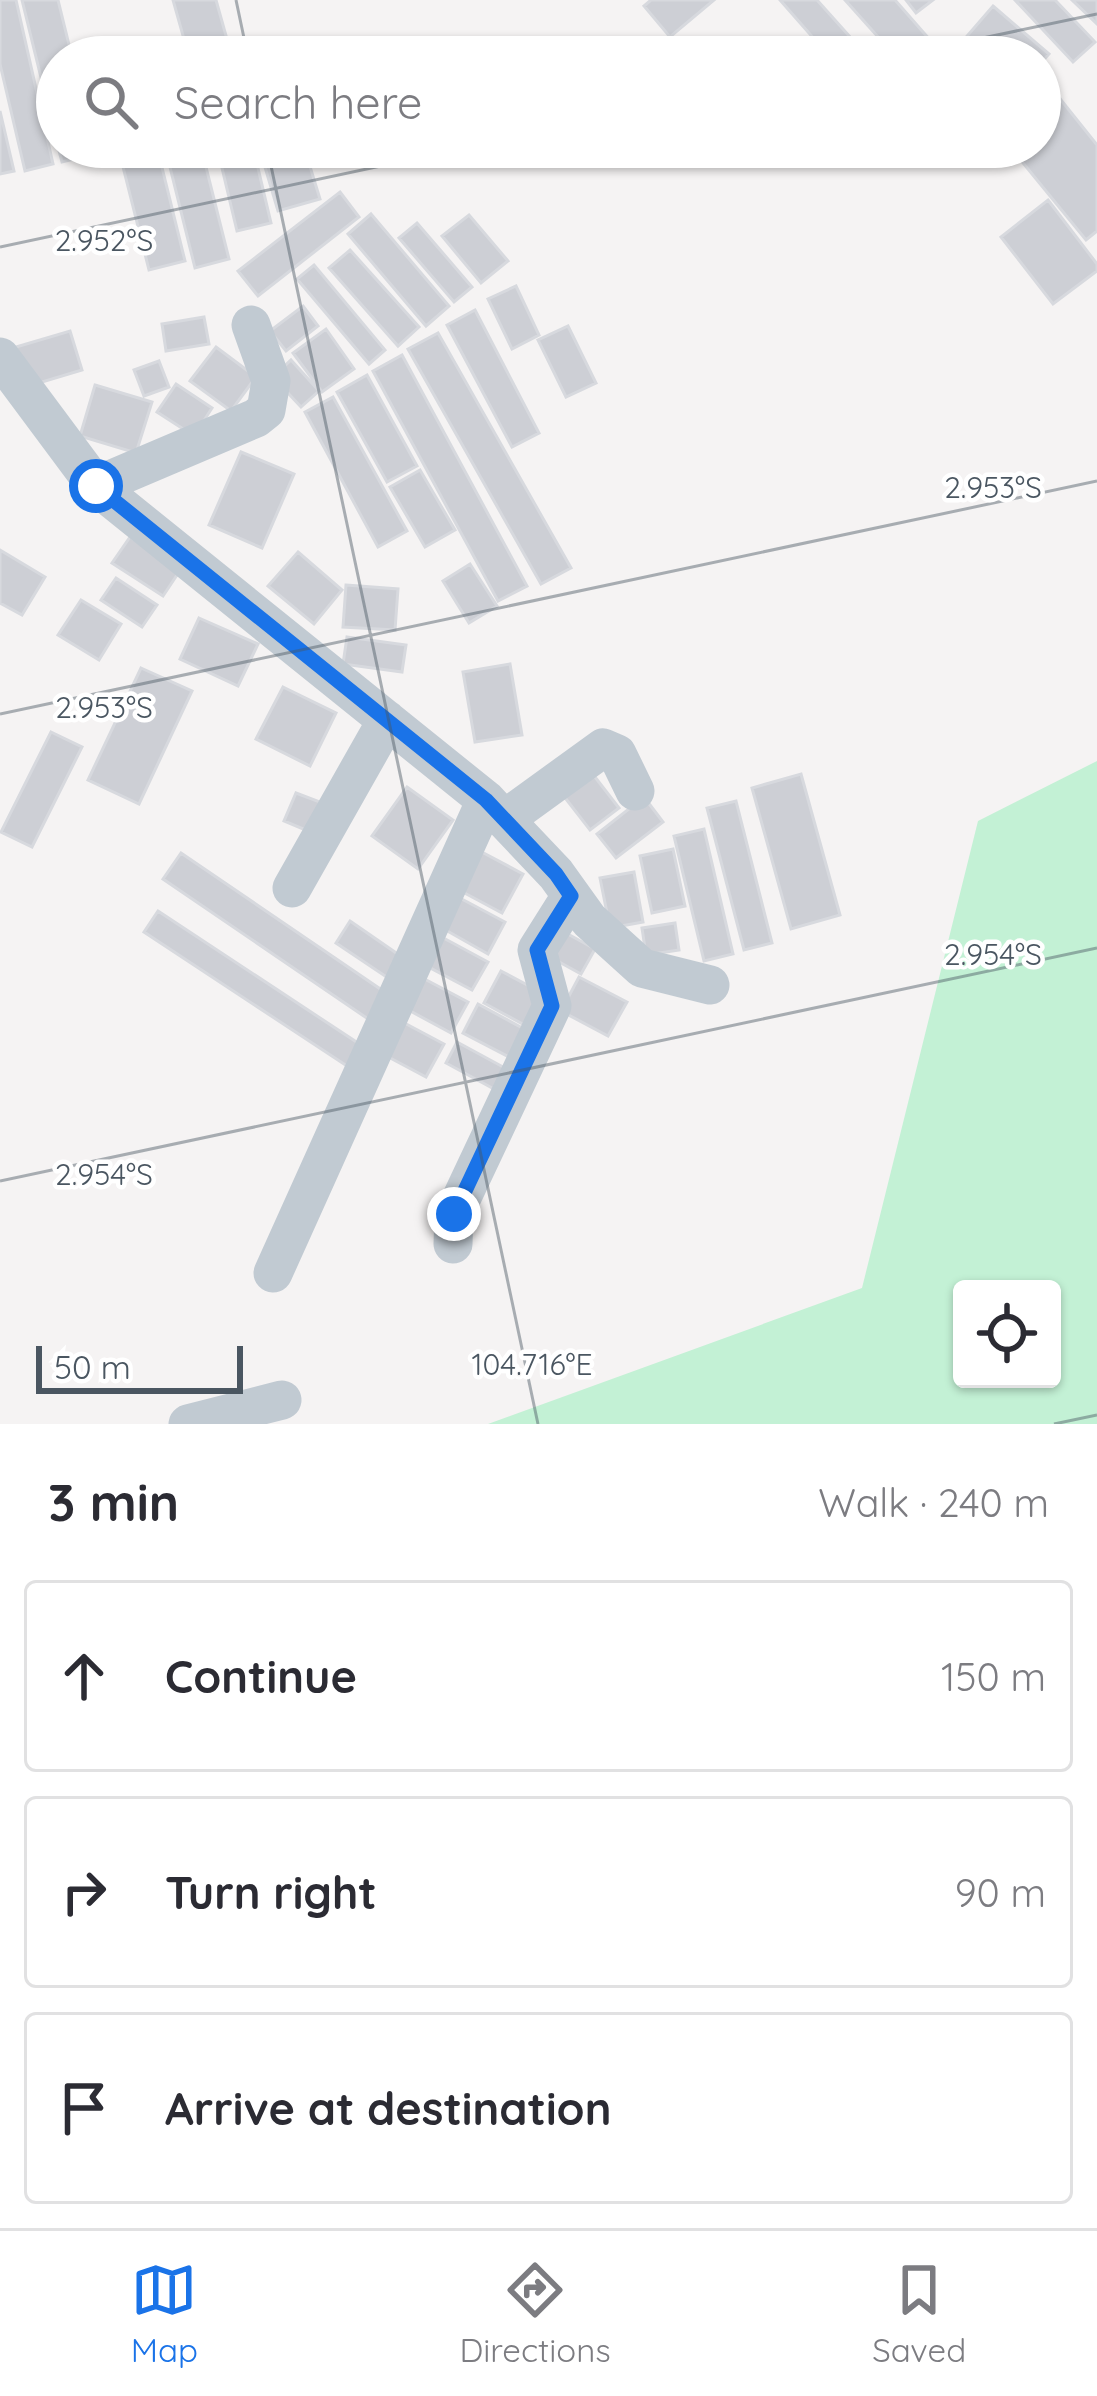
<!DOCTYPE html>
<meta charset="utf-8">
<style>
:root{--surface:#fff;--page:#f2f2f3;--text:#2b2b33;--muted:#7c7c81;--line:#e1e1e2;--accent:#1a73e8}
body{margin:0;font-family:Quicksand,sans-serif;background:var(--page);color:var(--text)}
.controls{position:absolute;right:36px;bottom:36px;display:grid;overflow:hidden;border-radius:12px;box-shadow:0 3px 9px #0004}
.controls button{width:108px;height:108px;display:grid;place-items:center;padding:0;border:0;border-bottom:3px solid var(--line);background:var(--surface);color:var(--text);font:60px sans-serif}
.scale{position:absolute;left:36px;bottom:30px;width:207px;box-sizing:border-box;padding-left:12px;border:6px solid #4a5661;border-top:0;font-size:33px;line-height:42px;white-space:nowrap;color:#4a5661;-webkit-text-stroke:9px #fff;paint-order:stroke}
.stop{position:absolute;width:36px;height:36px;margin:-27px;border:9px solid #1a73e8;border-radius:50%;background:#fff}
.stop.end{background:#1a73e8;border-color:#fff;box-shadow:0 3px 12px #0008}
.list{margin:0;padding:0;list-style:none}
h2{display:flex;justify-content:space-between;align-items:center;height:156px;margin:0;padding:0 48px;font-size:51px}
h2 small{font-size:39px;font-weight:400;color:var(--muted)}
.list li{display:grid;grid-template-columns:78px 1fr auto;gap:36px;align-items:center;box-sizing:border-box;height:192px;margin:0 24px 24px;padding:0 24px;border:3px solid var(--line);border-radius:12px}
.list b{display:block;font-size:45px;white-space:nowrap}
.list em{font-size:39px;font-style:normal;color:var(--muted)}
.icon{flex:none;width:66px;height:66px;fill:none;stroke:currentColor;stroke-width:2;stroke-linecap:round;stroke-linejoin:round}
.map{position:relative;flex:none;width:1097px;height:1424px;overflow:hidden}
.search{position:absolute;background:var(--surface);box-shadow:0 3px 9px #0004;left:36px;right:36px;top:36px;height:132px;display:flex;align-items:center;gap:30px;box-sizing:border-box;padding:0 42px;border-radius:66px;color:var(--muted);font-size:45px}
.sheet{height:804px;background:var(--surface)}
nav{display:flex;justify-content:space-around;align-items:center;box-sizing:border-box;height:168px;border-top:3px solid var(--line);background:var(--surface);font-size:33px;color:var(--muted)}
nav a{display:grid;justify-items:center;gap:6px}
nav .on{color:var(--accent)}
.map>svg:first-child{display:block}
</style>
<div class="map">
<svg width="1097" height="1424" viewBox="0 0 1097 1424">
<rect width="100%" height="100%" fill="#f5f3f3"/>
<path fill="#c3f1d5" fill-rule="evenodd" d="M1097 761V1424H488L862 1288 978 821ZM962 1289H1052V1379H962Z"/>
<path fill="#cdcfd5" stroke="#d7d9de" stroke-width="3" d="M0 0H16L53 164 25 171 0 64Z
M22 0H58L72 57H57V143Z
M173 0H216L232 57H189Z
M651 0H714L670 37 644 6Z
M780 0H817L868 57H830Z
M845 0H895L945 57H896Z
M906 0H933L916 13Z
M1015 0H1055L1095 42 1073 62Z
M1072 0H1097V24Z
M993 6 1049 54 1040 64V57H978L961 43Z
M1053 90 1097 145V231L1086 240 1010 147H1040V100Z
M0 111 14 171 0 174Z
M58 147H93L95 154 62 162Z
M157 147 185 261 149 270 120 155Z
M165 147H201L229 259 195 268Z
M217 147H253L271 223 237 231Z
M259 147H304L320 199 278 211Z
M340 192 359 217 258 296 238 271Z
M1048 200 1097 264V271L1053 304 1001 237Z
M371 214 449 306 426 326 348 234Z
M469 215 508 261 481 283 442 236Z
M417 223 472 287 454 302 399 238Z
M350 250 419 327 398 346 329 268Z
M314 265 385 350 369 364 297 279Z
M516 286 539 335 512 349 488 299Z
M303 306 318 326 286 351 270 331Z
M475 310 539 433 512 447 447 325Z
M204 317 209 344 166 351 162 324Z
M568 326 596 383 566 397 538 340Z
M326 329 354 369 322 392 293 353Z
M70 331 82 370 29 386 16 347Z
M438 333 571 568 541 584 408 349Z
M216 347 256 377 231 411 190 381Z
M402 355 527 586 498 601 373 371Z
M291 360 319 391 301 407 273 377Z
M159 361 169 387 144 396 134 370Z
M367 375 417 466 387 482 337 392Z
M176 384 212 408 194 436 157 412Z
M95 385 152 402 136 453 80 436Z
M333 397 407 531 378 547 305 412Z
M241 452 294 474 262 548 209 525Z
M420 470 455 530 425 547 390 487Z
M130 537 181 569 163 596 112 563Z
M0 550 45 577 22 615 0 603Z
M298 552 342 590 314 624 268 586Z
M470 564 497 606 469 623 443 581Z
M116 578 157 605 142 627 101 600Z
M346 585 398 589 395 630 343 627Z
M81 600 121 624 99 660 58 635Z
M199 618 258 644 238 686 180 659Z
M347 637 406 645 402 672 343 664Z
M510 664 522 735 475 742 463 672Z
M141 668 192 691 139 804 88 780Z
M283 687 336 713 310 766 256 739Z
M51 732 82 747 32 847 1 832Z
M588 768 619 808 590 830 559 790Z
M801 774 840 915 791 929 752 788Z
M407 787 453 820 418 869 372 836Z
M296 793 320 802 308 831 284 821Z
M644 797 663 822 616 858 597 834Z
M736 801 772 943 744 950 707 808Z
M704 829 733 954 704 961 674 836Z
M673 849 685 906 652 913 640 856Z
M478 850 523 874 502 913 457 889Z
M181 853 392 997 374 1023 163 879Z
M634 872 643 922 610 928 600 878Z
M458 897 505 922 488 954 442 928Z
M158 911 364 1047 350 1068 144 932Z
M350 921 402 957 388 978 336 943Z
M675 923 679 950 646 955 642 928Z
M566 933 595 949 581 974 552 958Z
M436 934 488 962 472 990 421 963Z
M501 971 548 996 530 1028 484 1003Z
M417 975 468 1002 451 1033 401 1006Z
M579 977 627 1002 608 1036 561 1011Z
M478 1004 528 1031 513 1059 463 1033Z
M395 1018 444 1044 426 1077 377 1051Z
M457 1042 505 1068 494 1089 446 1063Z"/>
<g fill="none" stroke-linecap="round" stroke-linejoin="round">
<path stroke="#c1cad2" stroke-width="39" d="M0 357 96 486 486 800 556 874 589 920 642 968 710 985
M96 486 256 418 266 410 271 381 251 325
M505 819 603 748 617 754 635 791
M292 888 387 720
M453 1244 454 1214 552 1006 537 950 571 896
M273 1273 486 800
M188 1424 282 1400"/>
</g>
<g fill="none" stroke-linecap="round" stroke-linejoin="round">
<path stroke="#1a73e8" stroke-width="15" d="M96 486 486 800 556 874 571 896 537 950 552 1006 454 1214"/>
</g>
<path fill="none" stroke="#4a5661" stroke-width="3" stroke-opacity="0.45" d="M236 0 248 57M893 57 1097 14M267 147 538 1424M0 247 470 147M0 714 1097 481M0 1181 1097 948M1054 1424 1097 1415"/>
<g font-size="30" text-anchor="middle" fill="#4a5661" stroke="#fff" stroke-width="9" stroke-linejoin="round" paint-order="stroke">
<text x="104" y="251">2.952°S</text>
<text x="993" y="498">2.953°S</text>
<text x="104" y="718">2.953°S</text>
<text x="993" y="965">2.954°S</text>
<text x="104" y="1185">2.954°S</text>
<text x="532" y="1375">104.716°E</text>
</g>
</svg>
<div class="controls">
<button><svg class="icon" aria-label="locate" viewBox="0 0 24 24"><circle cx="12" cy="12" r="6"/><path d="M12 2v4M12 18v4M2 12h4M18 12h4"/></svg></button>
</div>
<div class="scale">50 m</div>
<div class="stop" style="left:96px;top:486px"></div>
<div class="stop end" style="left:454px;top:1214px"></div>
<div class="search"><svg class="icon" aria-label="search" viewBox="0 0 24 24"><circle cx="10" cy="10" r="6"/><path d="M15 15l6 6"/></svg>Search here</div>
</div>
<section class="sheet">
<h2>3 min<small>Walk · 240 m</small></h2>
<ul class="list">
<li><svg class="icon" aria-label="ahead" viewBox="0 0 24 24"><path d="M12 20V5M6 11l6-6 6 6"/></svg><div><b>Continue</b></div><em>150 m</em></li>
<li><svg class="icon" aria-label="right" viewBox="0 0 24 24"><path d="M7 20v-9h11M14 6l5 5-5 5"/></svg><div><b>Turn right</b></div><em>90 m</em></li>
<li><svg class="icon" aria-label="arrive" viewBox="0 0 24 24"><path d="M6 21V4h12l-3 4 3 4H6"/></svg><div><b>Arrive at destination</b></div></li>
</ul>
</section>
<nav>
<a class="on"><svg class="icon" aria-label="map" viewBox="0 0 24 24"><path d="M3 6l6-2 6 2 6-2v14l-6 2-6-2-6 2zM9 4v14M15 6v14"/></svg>Map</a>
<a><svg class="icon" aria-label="directions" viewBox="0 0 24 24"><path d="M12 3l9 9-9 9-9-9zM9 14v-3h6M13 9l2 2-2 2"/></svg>Directions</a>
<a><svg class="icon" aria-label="saved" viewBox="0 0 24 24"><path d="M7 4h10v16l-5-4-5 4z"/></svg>Saved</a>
</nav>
